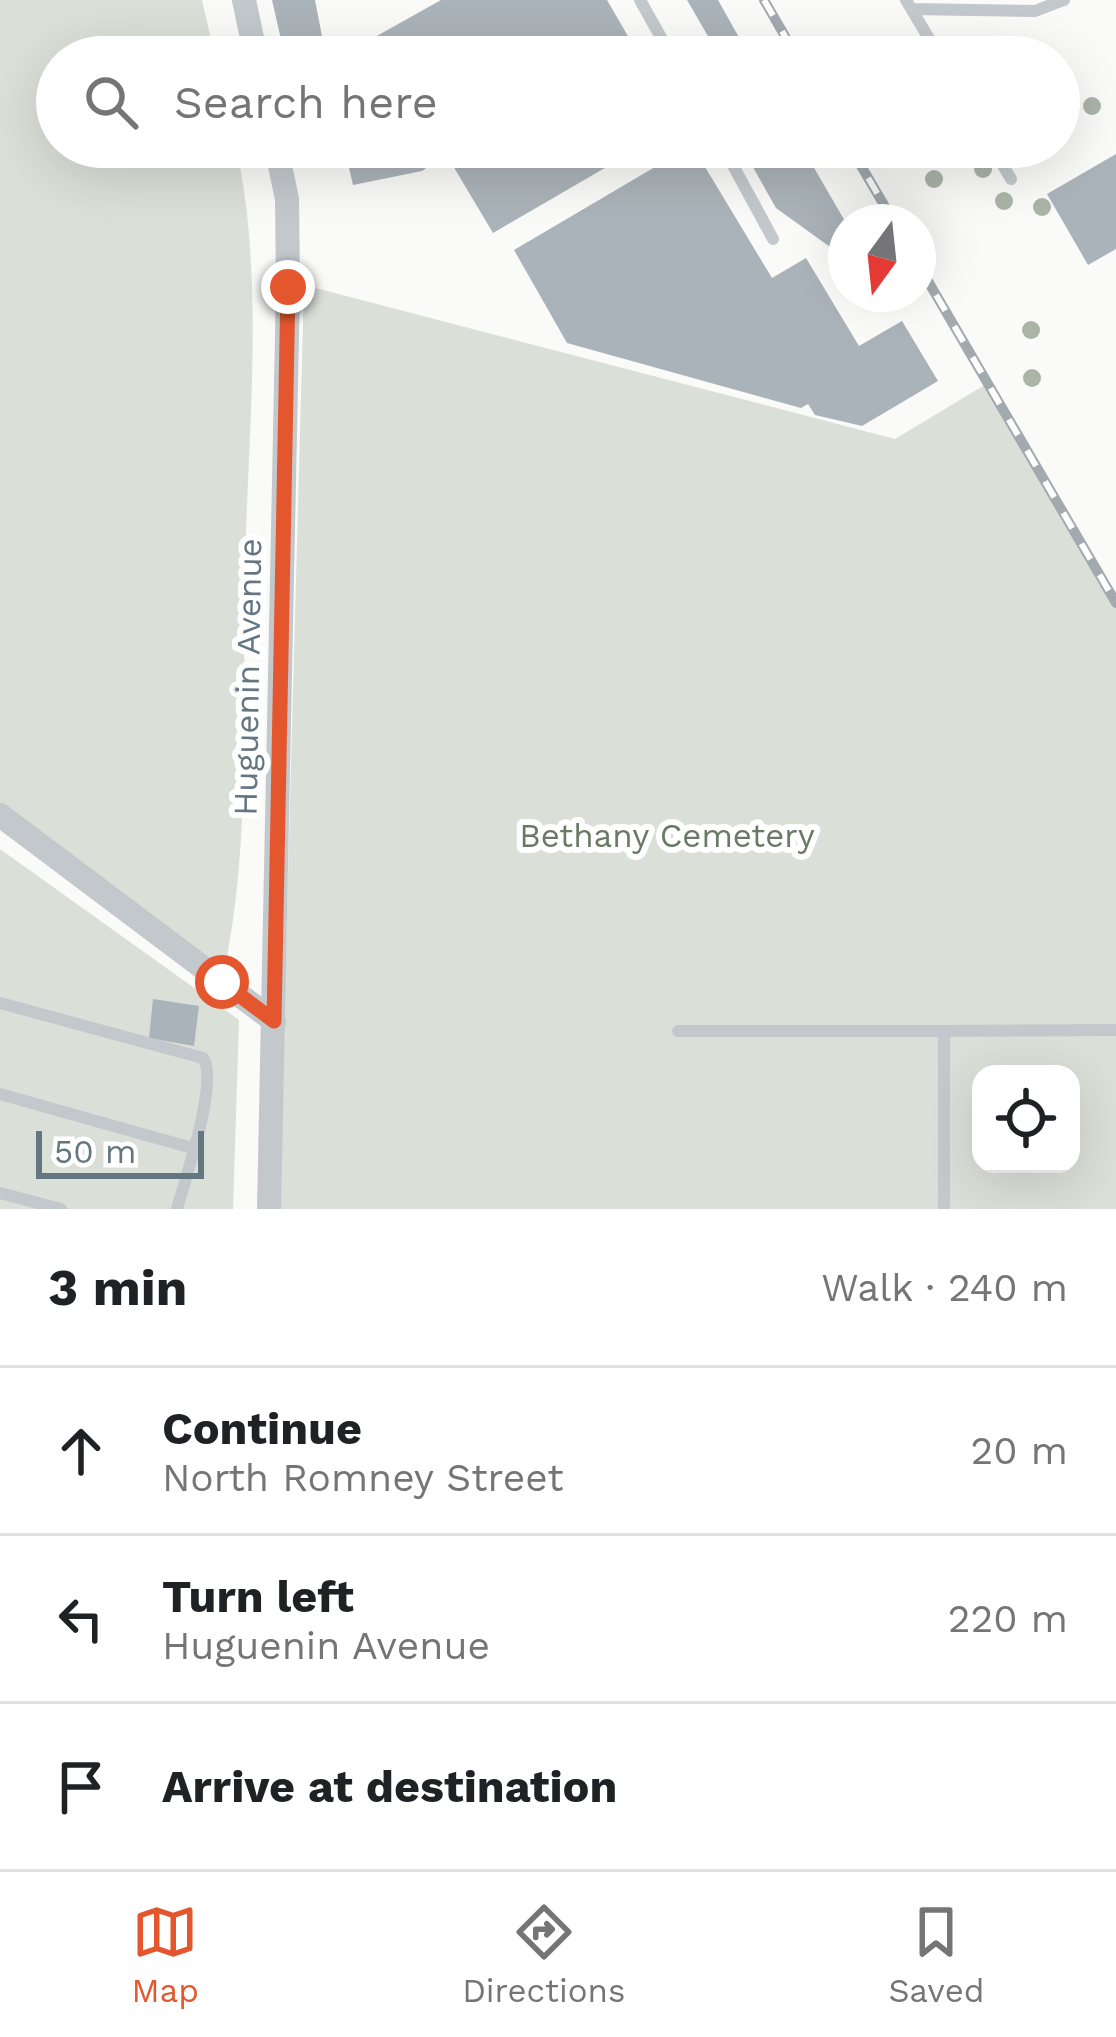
<!DOCTYPE html>
<meta charset="utf-8">
<style>
:root{--surface:#fff;--page:#f2f2f2;--text:#202124;--muted:#757577;--line:#e0e0e0;--accent:#e4572e}
body{margin:0;font-family:"Work Sans",sans-serif;background:var(--page);color:var(--text)}
.controls{position:absolute;right:36px;bottom:36px;display:grid;overflow:hidden;border-radius:24px;box-shadow:0 12px 48px #0002}
.controls button{width:108px;height:108px;display:grid;place-items:center;padding:0;border:0;border-bottom:3px solid var(--line);background:var(--surface);color:var(--text);font:60px sans-serif}
.compass{position:absolute;left:828px;top:204px;width:108px;height:108px;border-radius:50%;background:var(--surface);box-shadow:0 12px 48px #0002;rotate:195deg}
.scale{position:absolute;left:36px;bottom:30px;width:168px;box-sizing:border-box;padding-left:12px;border:6px solid #657683;border-top:0;font-size:33px;line-height:42px;white-space:nowrap;color:#657683;-webkit-text-stroke:9px #fff;paint-order:stroke}
.stop{position:absolute;width:36px;height:36px;margin:-27px;border:9px solid #e4572e;border-radius:50%;background:#fff}
.stop.end{background:#e4572e;border-color:#fff;box-shadow:0 3px 12px #0008}
.list{margin:0;padding:0;list-style:none}
h2{display:flex;justify-content:space-between;align-items:center;height:156px;margin:0;padding:0 48px;font-size:51px}
h2 small{font-size:39px;font-weight:400;color:var(--muted)}
.list li{display:grid;grid-template-columns:78px 1fr auto;gap:36px;align-items:center;box-sizing:border-box;height:168px;padding:0 48px;border-top:3px solid var(--line)}
.list b{display:block;font-size:45px;white-space:nowrap}
.list p{margin:0;font-size:39px;white-space:nowrap;color:var(--muted)}
.list em{font-size:39px;font-style:normal;color:var(--muted)}
.icon{flex:none;width:66px;height:66px;fill:none;stroke:currentColor;stroke-width:2;stroke-linecap:round;stroke-linejoin:round}
.map{position:relative;flex:none;width:1116px;height:1209px;overflow:hidden}
.search{position:absolute;background:var(--surface);box-shadow:0 12px 48px #0002;left:36px;right:36px;top:36px;height:132px;display:flex;align-items:center;gap:30px;box-sizing:border-box;padding:0 42px;border-radius:66px;color:var(--muted);font-size:45px}
.sheet{height:660px;background:var(--surface)}
nav{display:flex;justify-content:space-around;align-items:center;box-sizing:border-box;height:168px;border-top:3px solid var(--line);background:var(--surface);font-size:33px;color:var(--muted)}
nav a{display:grid;justify-items:center;gap:6px}
nav .on{color:var(--accent)}
.map>svg:first-child{display:block}
</style>
<div class="map">
<svg width="1116" height="1209" viewBox="0 0 1116 1209">
<rect width="100%" height="100%" fill="#fafaf8"/>
<path fill="#dadfd7" fill-rule="evenodd" d="M0 0H202L215 57H57V147H236C265 276 248 432 245 565 242 702 252 847 222 981L0 815Z
M304 285 895 439 988 383 1116 603V1209H279ZM981 1074H1071V1164H981Z
M0 849 239 1020 233 1209H0Z"/>
<path fill="#aab3b9" d="M272 0H315L326 57H285Z
M441 0H607L640 57H387L375 37Z
M687 0H718L750 57H720Z
M305 147H641L493 233 446 154 422 171 353 185 347 159 309 167Z
M689 147H693L772 278 806 258 859 346 902 321 938 381 862 426 815 415 808 404 801 408 567 343 514 250Z
M755 147H802L846 223V236L830 247 776 208 745 153Z
M1116 154V249L1088 265 1047 194Z
M153 999 199 1006 194 1046 149 1038Z"/>
<g fill="none" stroke-linecap="round" stroke-linejoin="round">
<path stroke="#c3c8cc" stroke-width="12" d="M640 0 672 57
M906 0 940 57
M912 9 1035 11 1064 0
M723 147 773 239
M992 147 1011 179
M0 1003 203 1058C219 1081 185 1179 177 1209
M678 1031H944
M0 1094 192 1148
M0 1193 61 1209
M944 1209V1031L1116 1030"/>
<path stroke="#c3c8cc" stroke-width="24" d="M244 0 256 57
M0 815 274 1021
M269 1209 288 287 287 199 276 147"/>
<defs>
<path id="rail" d="M764 0 797 57
M850 147 894 222
M918 264 1116 603"/>
</defs>
<use href="#rail" stroke="#a2aab0" stroke-width="10"/>
<use href="#rail" stroke="#fff" stroke-width="6" stroke-dasharray="18" stroke-linecap="butt"/>
</g>
<g fill="#aab4a7">
<circle cx="1092" cy="106" r="9"/>
<circle cx="983" cy="169" r="9"/>
<circle cx="934" cy="179" r="9"/>
<circle cx="1004" cy="201" r="9"/>
<circle cx="1042" cy="207" r="9"/>
<circle cx="1031" cy="330" r="9"/>
<circle cx="1032" cy="378" r="9"/>
</g>
<g fill="none" stroke-linecap="round" stroke-linejoin="round">
<path stroke="#e4572e" stroke-width="15" d="M222 982 274 1021 288 287"/>
</g>
<g text-anchor="middle" stroke-width="12" stroke-linejoin="round" paint-order="stroke">
<g font-size="33" fill="#657683" stroke="#fff">
<text transform="translate(247 677) rotate(-89)" y="12">Huguenin Avenue</text>
</g>
<g font-size="33" fill="#687a64" stroke="#fff">
<text x="667" y="847">Bethany Cemetery</text>
</g>
</g>
</svg>
<div class="controls">
<button><svg class="icon" aria-label="locate" viewBox="0 0 24 24"><circle cx="12" cy="12" r="6"/><path d="M12 2v4M12 18v4M2 12h4M18 12h4"/></svg></button>
</div>
<svg class="compass" viewBox="-18 -18 36 36"><path d="M0-13l5 13h-10z" fill="#e53935"/><path d="M0 13l5-13h-10z" fill="#757577"/></svg>
<div class="scale">50 m</div>
<div class="stop" style="left:222px;top:982px"></div>
<div class="stop end" style="left:288px;top:287px"></div>
<div class="search"><svg class="icon" aria-label="search" viewBox="0 0 24 24"><circle cx="10" cy="10" r="6"/><path d="M15 15l6 6"/></svg>Search here</div>
</div>
<section class="sheet">
<h2>3 min<small>Walk · 240 m</small></h2>
<ul class="list">
<li><svg class="icon" aria-label="ahead" viewBox="0 0 24 24"><path d="M12 20V5M6 11l6-6 6 6"/></svg><div><b>Continue</b><p>North Romney Street</p></div><em>20 m</em></li>
<li><svg class="icon" aria-label="left" viewBox="0 0 24 24"><path d="M17 20v-9H6M10 6l-5 5 5 5"/></svg><div><b>Turn left</b><p>Huguenin Avenue</p></div><em>220 m</em></li>
<li><svg class="icon" aria-label="arrive" viewBox="0 0 24 24"><path d="M6 21V4h12l-3 4 3 4H6"/></svg><div><b>Arrive at destination</b></div></li>
</ul>
</section>
<nav>
<a class="on"><svg class="icon" aria-label="map" viewBox="0 0 24 24"><path d="M3 6l6-2 6 2 6-2v14l-6 2-6-2-6 2zM9 4v14M15 6v14"/></svg>Map</a>
<a><svg class="icon" aria-label="directions" viewBox="0 0 24 24"><path d="M12 3l9 9-9 9-9-9zM9 14v-3h6M13 9l2 2-2 2"/></svg>Directions</a>
<a><svg class="icon" aria-label="saved" viewBox="0 0 24 24"><path d="M7 4h10v16l-5-4-5 4z"/></svg>Saved</a>
</nav>
